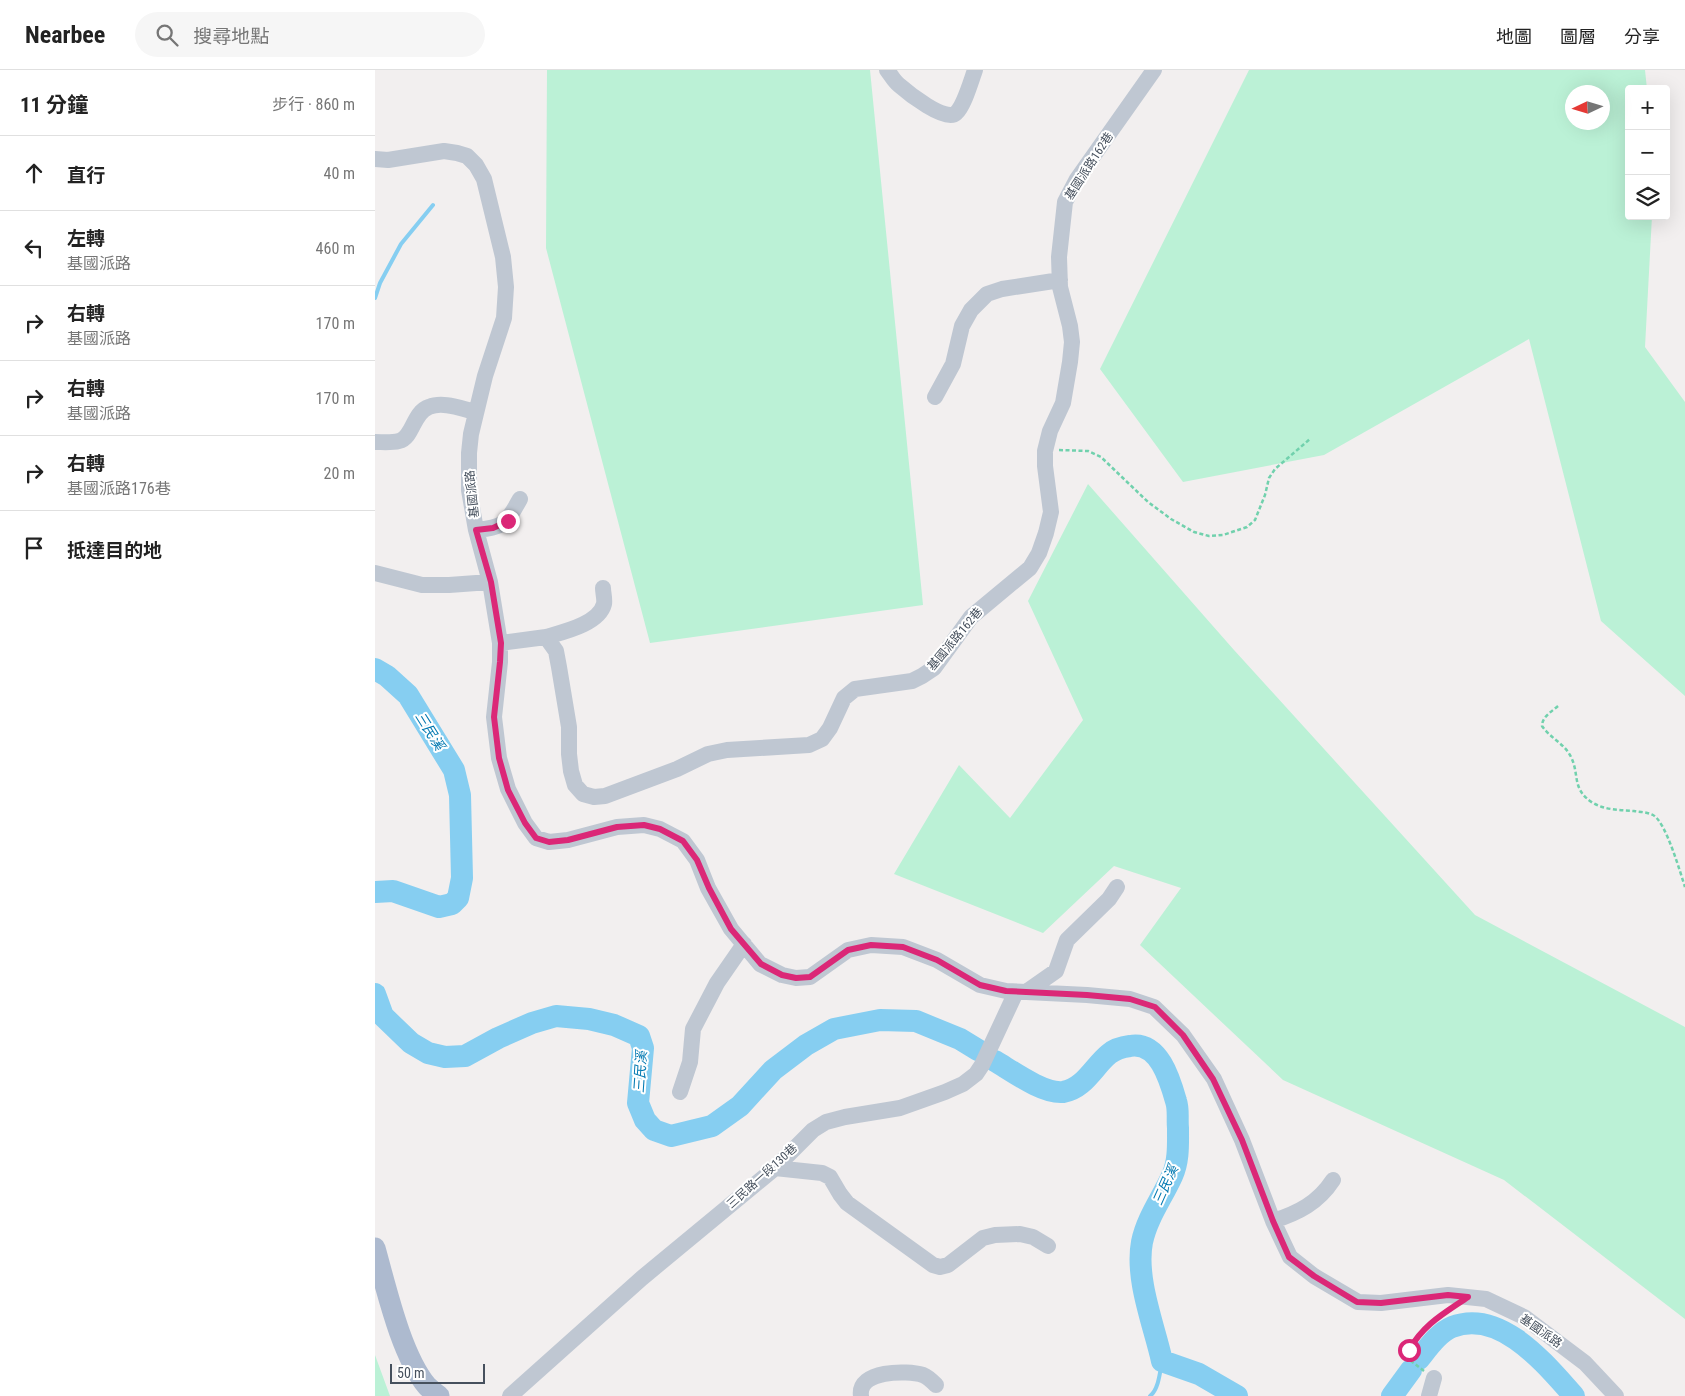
<!DOCTYPE html>
<html lang="zh-TW">
<meta charset="utf-8">
<style>
:root{--surface:#fff;--page:#f6f6f6;--text:#222;--muted:#767676;--line:#e0e0e0}
body{margin:0;font-family:"Roboto Condensed","Noto Sans TC",sans-serif;background:var(--page);color:var(--text)}
.controls{position:absolute;right:15px;top:15px;display:grid;overflow:hidden;border-radius:5px;box-shadow:0 5px 20px #0002}
.controls button{width:45px;height:45px;display:grid;place-items:center;padding:0;border:0;border-bottom:1px solid var(--line);background:var(--surface);color:var(--text);font:25px sans-serif}
.compass{position:absolute;left:1190px;top:15px;width:45px;height:45px;border-radius:50%;background:var(--surface);box-shadow:0 5px 20px #0002;rotate:266deg}
.scale{position:absolute;left:15px;bottom:12px;width:95px;box-sizing:border-box;padding-left:5px;border:2px solid #46505d;border-top:0;font-size:14px;line-height:18px;white-space:nowrap;color:#46505d;-webkit-text-stroke:4px #fff;paint-order:stroke}
.stop{position:absolute;width:15px;height:15px;margin:-11px;border:4px solid #db2777;border-radius:50%;background:#fff}
.stop.end{background:#db2777;border-color:#fff;box-shadow:0 1px 5px #0008}
.list{margin:0;padding:0;list-style:none}
h2{display:flex;justify-content:space-between;align-items:center;height:65px;margin:0;padding:0 20px;font-size:21px}
h2 small{font-size:16px;font-weight:400;color:var(--muted)}
.list li{display:grid;grid-template-columns:32px 1fr auto;gap:15px;align-items:center;box-sizing:border-box;height:75px;padding:0 20px;border-top:1px solid var(--line)}
.list b{display:block;font-size:19px;white-space:nowrap}
.list p{margin:0;font-size:16px;white-space:nowrap;color:var(--muted)}
.list em{font-size:16px;font-style:normal;color:var(--muted)}
.icon{flex:none;width:28px;height:28px;fill:none;stroke:currentColor;stroke-width:2;stroke-linecap:round;stroke-linejoin:round}
.map{position:relative;flex:none;width:1310px;height:1326px;overflow:hidden}
header{display:flex;align-items:center;gap:30px;box-sizing:border-box;height:70px;padding:0 25px;background:var(--surface);border-bottom:1px solid var(--line)}
header strong{font-size:24px}
nav{display:flex;gap:28px;margin-inline-start:auto;font-size:18px}
.search{width:350px;height:45px;background:var(--page);display:flex;align-items:center;gap:12px;box-sizing:border-box;padding:0 18px;border-radius:28px;color:var(--muted);font-size:19px}
main{display:flex}
aside{flex:1;background:var(--surface)}
.map>svg:first-child{display:block}
</style>
<header>
<strong>Nearbee</strong>
<div class="search"><svg class="icon" aria-label="search" viewBox="0 0 24 24"><circle cx="10" cy="10" r="6"/><path d="M15 15l6 6"/></svg>搜尋地點</div>
<nav><a>地圖</a><a>圖層</a><a>分享</a></nav>
</header>
<main>
<aside>
<h2>11 分鐘<small>步行 · 860 m</small></h2>
<ul class="list">
<li><svg class="icon" aria-label="ahead" viewBox="0 0 24 24"><path d="M12 20V5M6 11l6-6 6 6"/></svg><div><b>直行</b></div><em>40 m</em></li>
<li><svg class="icon" aria-label="left" viewBox="0 0 24 24"><path d="M17 20v-9H6M10 6l-5 5 5 5"/></svg><div><b>左轉</b><p>基國派路</p></div><em>460 m</em></li>
<li><svg class="icon" aria-label="right" viewBox="0 0 24 24"><path d="M7 20v-9h11M14 6l5 5-5 5"/></svg><div><b>右轉</b><p>基國派路</p></div><em>170 m</em></li>
<li><svg class="icon" aria-label="right" viewBox="0 0 24 24"><path d="M7 20v-9h11M14 6l5 5-5 5"/></svg><div><b>右轉</b><p>基國派路</p></div><em>170 m</em></li>
<li><svg class="icon" aria-label="right" viewBox="0 0 24 24"><path d="M7 20v-9h11M14 6l5 5-5 5"/></svg><div><b>右轉</b><p>基國派路176巷</p></div><em>20 m</em></li>
<li><svg class="icon" aria-label="arrive" viewBox="0 0 24 24"><path d="M6 21V4h12l-3 4 3 4H6"/></svg><div><b>抵達目的地</b></div></li>
</ul>
</aside>
<div class="map">
<svg width="1310" height="1326" viewBox="0 0 1310 1326">
<rect width="100%" height="100%" fill="#f2efef"/>
<path fill="#bbf1d6" fill-rule="evenodd" d="M172 0H495L548 535 275 573 171 178Z
M874 0H1270L1272 19H1254V146H1277L1270 277 1310 332V626L1226 551 1154 269 949 385 808 412 725 299ZM1228 22V52H1198V22Z
M713 414 859 580 1100 845 1310 957V1249L1129 1110 908 1010 765 875 806 818 739 796 668 863 519 804 584 695 635 748 708 650 653 531Z
M0 1285 15 1326H0Z"/>
<g fill="none" stroke-linecap="round" stroke-linejoin="round">
<path stroke="#86cef1" stroke-width="4" d="M0 228 5 213 26 174 58 135
M775 1326C784 1319 785 1301 787 1291"/>
<path stroke="#86cef1" stroke-width="22" d="M0 599 12 606 33 625 79 700 85 725 87 808 83 828 77 834 64 837 18 821 0 822
M0 924 8 946 36 973 53 983 70 987 90 986 123 968 157 953 181 946 214 949 239 955 264 966 268 978 263 1033 270 1050 279 1060 296 1066 337 1056 365 1036 398 1000 431 975 459 959 505 950 541 951 585 969 603 980
M620 991C637 1001 668 1024 688 1022 709 1019 719 996 734 984 740 979 747 977 755 976 784 971 795 1010 801 1031 804 1040 802 1049 803 1058 803 1074 804 1091 797 1106 787 1128 772 1148 767 1172 760 1209 779 1255 787 1291L824 1304 862 1326
M1044 1289C1053 1278 1063 1263 1077 1257 1126 1238 1171 1295 1199 1326
M1017 1326 1036 1300"/>
<path stroke="#71d1ad" stroke-width="2.5" stroke-dasharray="4 2.5" stroke-linecap="butt" d="M684 380 713 381 726 387 773 432 796 449 819 462 834 466 848 465 872 457 880 450 890 425 894 408 900 399 935 369
M1183 636C1176 642 1167 647 1167 656 1175 668 1190 674 1196 687 1205 705 1196 719 1218 733 1230 740 1245 740 1259 741 1265 742 1272 742 1278 745 1291 752 1305 802 1310 817
M1049 1301 1036 1291 1034 1280C1045 1260 1056 1252 1075 1239"/>
<path stroke="#bfc7d2" stroke-width="16" d="M512 0C516 5 519 11 524 15 533 23 571 53 581 43 589 36 596 11 600 0
M0 89 13 90 69 81 82 83 92 86 101 95 109 109 128 187 131 217 129 248 110 306 96 364 94 383V420L101 460 115 512 125 573V592L119 647 124 688 133 719 150 753 161 768 174 772 193 770 242 757 269 755 285 759 308 771 322 790 333 818 356 859 385 894 407 905 421 908 435 907 473 880 496 875 528 877 562 890 605 915 631 921 712 925 755 929 779 937 808 965 839 1009 867 1070 898 1151 915 1187 939 1206 983 1232 1006 1233 1073 1225 1111 1229 1149 1247 1210 1293 1241 1326
M560 327 578 294 587 256 596 240 612 224 627 219 685 210
M0 372C8 372 16 373 24 371 38 368 38 342 54 337 68 331 87 339 101 342
M101 460C130 457 131 454 145 429
M0 503 47 515H74L115 512
M171 567C188 562 224 554 229 534 230 529 228 523 228 518
M125 573 171 567 181 581 184 597 194 657V684L196 701 200 715 208 724 219 727 230 726 302 699 333 684 352 680 434 675 447 669 455 658 469 628 480 619 537 611 547 606 559 598 596 547 655 498 664 483 671 463 676 442 670 396V381L675 361 688 333 695 292 697 272 695 256 685 217 684 187 690 132 702 109 779 0
M651 922 681 901 692 870 734 829 742 817
M305 1022 315 992 318 959 342 913 369 874
M400 1098 447 1103 455 1107 465 1124 472 1133 558 1195 565 1197 573 1195 608 1168 620 1165 645 1164 658 1167 673 1176
M898 1151C923 1143 943 1133 958 1110
M135 1326 267 1208 400 1098 438 1060 451 1052 470 1047 525 1038 570 1022 588 1014 601 1004 607 995 641 922
M486 1326C482 1300 532 1300 548 1305 553 1307 557 1311 561 1315
M1054 1326 1059 1308"/>
<path stroke="#adbacf" stroke-width="21" d="M0 1178C11 1217 26 1285 52 1316 56 1320 60 1323 64 1326"/>
</g>
<g fill="none" stroke-linecap="round" stroke-linejoin="round">
<path stroke="#db2777" stroke-width="6" d="M133 451 118 458 101 460 116 512 126 573 125 592 119 647 124 688 133 720 150 753 161 768 174 772 193 770 242 757 269 755 285 759 308 771 322 790 334 818 356 859 386 894 407 905 421 908 435 907 473 880 496 875 528 877 562 890 605 915 631 921 712 925 755 929 780 937 808 965 838 1009 867 1070 898 1151 914 1187 939 1206 982 1232 1006 1233 1073 1225 1093 1227C1068 1244 1049 1254 1034 1280"/>
</g>
<g text-anchor="middle" stroke-width="4" stroke-linejoin="round" paint-order="stroke">
<g font-size="12" fill="#46505d" stroke="#fff">
<text transform="translate(714 96) rotate(-57)" y="4">基國派路162巷</text>
<text transform="translate(97 424) rotate(-96)" y="4">基國派路</text>
<text transform="translate(580 569) rotate(-50)" y="4">基國派路162巷</text>
<text transform="translate(387 1106) rotate(-42)" y="4">三民路一段130巷</text>
<text transform="translate(1166 1261) rotate(35)" y="4">基國派路</text>
</g>
<g font-size="14" font-style="italic" fill="#047ab2" stroke="#fff">
<text transform="translate(55 661) rotate(58)" y="5">三民溪</text>
<text transform="translate(265 1002) rotate(-86)" y="5">三民溪</text>
<text transform="translate(790 1115) rotate(-66)" y="5">三民溪</text>
</g>
</g>
</svg>
<div class="controls">
<button>+</button>
<button>−</button>
<button><svg class="icon" aria-label="layers" viewBox="0 0 24 24"><path d="M12 4l9 5-9 5-9-5zM3 14l9 5 9-5"/></svg></button>
</div>
<svg class="compass" viewBox="-18 -18 36 36"><path d="M0-13l5 13h-10z" fill="#e53935"/><path d="M0 13l5-13h-10z" fill="#767676"/></svg>
<div class="scale">50 m</div>
<div class="stop" style="left:1034px;top:1280px"></div>
<div class="stop end" style="left:133px;top:451px"></div>
</div>
</main>
